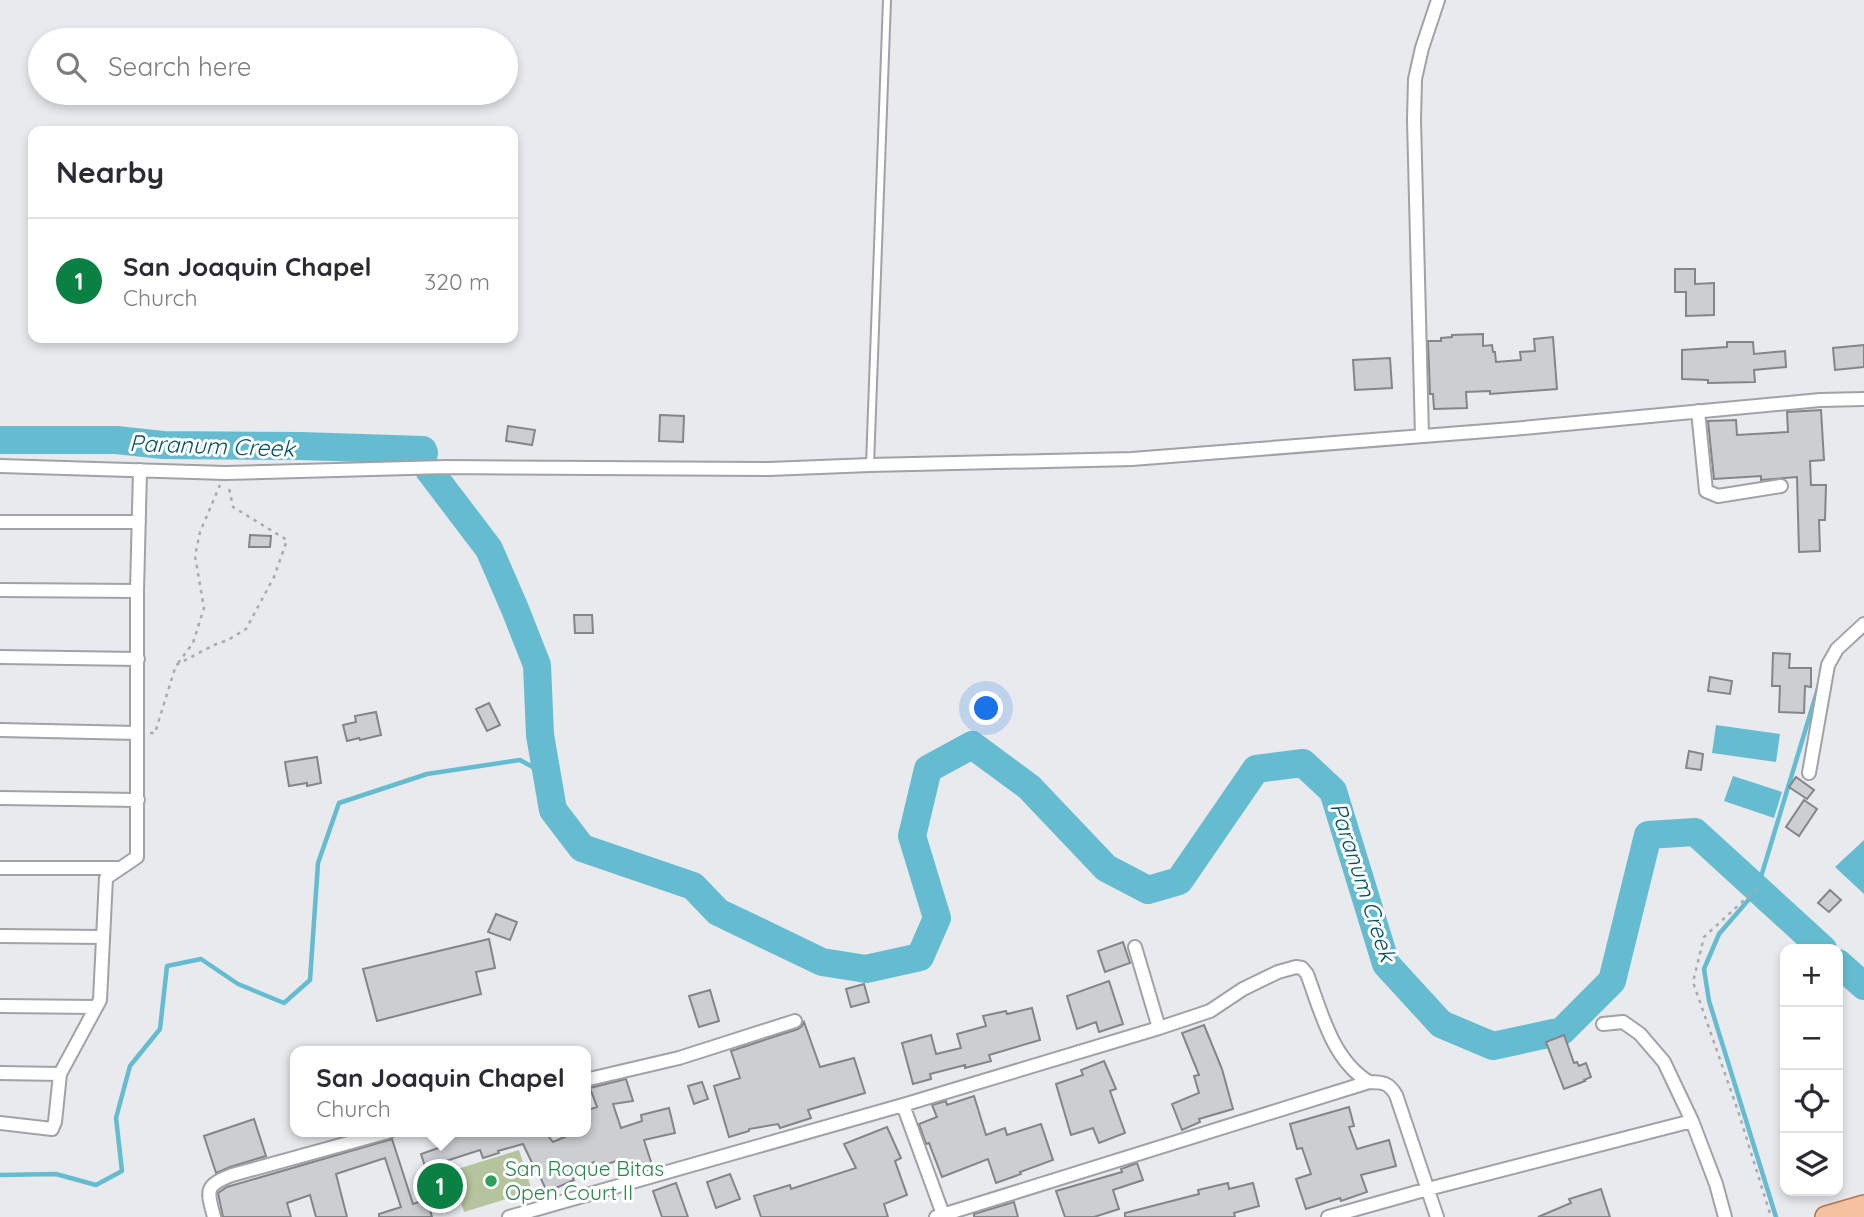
<!DOCTYPE html>
<meta charset="utf-8">
<style>
:root{--surface:#fff;--page:#f2f2f3;--text:#2b2b33;--muted:#7c7c81;--line:#e1e1e2;--accent:#0b8043}
body{margin:0;font-family:Quicksand,sans-serif;background:var(--page);color:var(--text)}
.controls{position:absolute;right:21px;bottom:21px;display:grid;overflow:hidden;border-radius:14px;box-shadow:0 4px 10px #0003}
.controls button{width:63px;height:63px;display:grid;place-items:center;padding:0;border:0;border-bottom:2px solid var(--line);background:var(--surface);color:var(--text);font:35px sans-serif}
.you{position:absolute;left:987px;top:709px;width:24px;height:24px;margin:-18px;border:5px solid #fff;border-radius:50%;background:#1a73e8;box-shadow:0 0 0 10px #1a73e833}
.badge{display:grid;place-items:center;width:46px;height:46px;border-radius:50%;background:var(--accent);color:#fff;font-size:23px;font-weight:700}
.pin{position:absolute;translate:-50% -50%;border:4px solid #fff;box-shadow:0 2px 7px #0006}
.popup{position:absolute;left:290px;top:1046px;width:301px;height:91px;box-sizing:border-box;display:grid;place-content:center;border-radius:14px;background:var(--surface);filter:drop-shadow(0 2px 5px #0005);font-size:23px;white-space:nowrap;color:var(--muted)}
.popup b{font-size:26px;color:var(--text)}
.popup::after{content:'';position:absolute;left:50%;top:100%;margin-left:-14px;border:14px solid transparent;border-top-color:var(--surface)}
.list{margin:0;padding:0;list-style:none}
h2{display:flex;justify-content:space-between;align-items:center;height:91px;margin:0;padding:0 28px;font-size:30px}
h2 small{font-size:23px;font-weight:400;color:var(--muted)}
.list li{display:grid;grid-template-columns:46px 1fr auto;gap:21px;align-items:center;box-sizing:border-box;height:126px;padding:0 28px;border-top:2px solid var(--line)}
.list b{display:block;font-size:26px;white-space:nowrap}
.list p{margin:0;font-size:23px;white-space:nowrap;color:var(--muted)}
.list em{font-size:23px;font-style:normal;color:var(--muted)}
.icon{flex:none;width:38px;height:38px;fill:none;stroke:currentColor;stroke-width:2;stroke-linecap:round;stroke-linejoin:round}
.map{position:relative;flex:none;width:1864px;height:1217px;overflow:hidden}
.search{position:absolute;background:var(--surface);box-shadow:0 4px 10px #0003;left:28px;top:28px;width:490px;height:77px;display:flex;align-items:center;gap:18px;box-sizing:border-box;padding:0 24px;border-radius:38px;color:var(--muted);font-size:26px}
.panel{position:absolute;background:var(--surface);box-shadow:0 4px 10px #0003;left:28px;top:126px;width:490px;height:217px;border-radius:14px}
.map>svg:first-child{display:block}
</style>
<div class="map">
<svg width="1864" height="1217" viewBox="0 0 1864 1217">
<rect width="100%" height="100%" fill="#e8eaee"/>
<path fill="#b5c49c" d="M519 1150 532 1191 464 1212 451 1171Z"/>
<path fill="#65bcd1" d="M1716 725 1780 734 1776 762 1712 753Z
M1733 776 1782 792 1774 818 1724 801Z
M1864 840V894L1835 867Z"/>
<g fill="none" stroke-linecap="round" stroke-linejoin="round">
<path stroke="#65bcd1" stroke-width="4.5" d="M0 1175 56 1174 96 1185 122 1171 116 1118 130 1066 160 1029 167 966 201 959 238 984 284 1003 310 980 318 863 339 803 427 774 520 760 547 775
M1776 1217 1709 1001 1704 969 1719 934 1757 890 1819 685"/>
<path stroke="#65bcd1" stroke-width="28" d="M0 440H116L163 445 301 446 423 450 424 453
M429 470 489 549 515 609 537 665 540 735 553 810 582 848 693 886 718 912 822 962 866 969 920 957 937 918 912 836 928 769 972 745 1029 787 1106 868 1148 890 1179 881 1256 769 1303 763 1333 791 1386 964 1441 1024 1493 1046 1562 1031 1612 981 1648 835 1695 832 1823 949
M1838 963 1864 986"/>
</g>
<path fill="#cdced2" stroke="#838588" stroke-width="2" d="M1675 269H1695V284L1714 283V315L1686 316V292H1675Z
M1483 334V346L1492 345 1493 352H1495L1496 362 1521 360 1520 352 1535 351 1534 339 1553 337 1557 389 1490 394V391L1466 392 1467 408 1434 409 1433 394H1430L1428 341H1441V338L1452 337V335Z
M1727 342H1753L1754 354 1785 351 1786 367 1754 370 1755 382 1708 383V380L1682 379V350L1727 347Z
M1864 345V367L1835 370 1833 348Z
M1390 358 1392 388 1355 390 1353 360Z
M1821 410 1824 460 1810 461 1811 485H1826L1825 520H1819L1820 551 1799 552 1797 477 1761 480V476L1714 479 1708 421 1736 420 1737 435 1788 432 1787 412Z
M660 415 684 416 683 442 659 441Z
M508 426 535 430 532 445 506 441Z
M250 535 271 536 270 547H249Z
M574 615H592L593 633H575Z
M1773 653 1790 654 1789 668H1811V687L1805 686 1804 713 1779 712 1780 686H1772Z
M1710 677 1732 681 1730 694 1708 691Z
M489 703 500 725 487 731 476 709Z
M376 712 381 735 360 740 359 738 347 741 343 725 356 722 355 716Z
M1689 751 1703 754 1701 770 1686 768Z
M317 757 321 783 307 786V783L289 786 285 762Z
M1796 777 1814 790 1807 799 1789 787Z
M1804 800 1817 809 1799 836 1786 827Z
M1830 890 1841 900 1829 912 1818 903Z
M496 914 517 922 510 940 488 932Z
M489 939 495 968 476 972 481 994 377 1021 363 969Z
M1123 942 1130 963 1105 972 1098 951Z
M1109 981 1123 1024 1099 1032 1096 1022 1077 1029 1067 996Z
M864 984 869 1002 851 1007 846 989Z
M710 990 719 1021 699 1027 689 996Z
M1032 1008 1040 1040 989 1055 991 1061 965 1068V1065L930 1074 931 1079 913 1084 902 1043 931 1035 936 1054 961 1048 957 1034 986 1026 983 1016 1006 1011 1007 1014Z
M804 1022 820 1067 854 1058 865 1093 808 1110 811 1118 780 1128 778 1124 749 1129V1131L729 1137 714 1086 740 1078 731 1051 798 1029 802 1026Z
M1204 1025 1222 1069 1233 1109 1199 1119 1200 1122 1182 1130 1172 1104 1199 1093 1194 1076 1199 1075 1182 1033Z
M1564 1035 1574 1063 1577 1062 1579 1066 1586 1063 1591 1077 1584 1080 1585 1081 1564 1089 1546 1042Z
M1104 1061 1116 1089 1110 1091 1125 1133 1099 1143 1093 1128 1071 1135 1056 1084 1083 1075 1081 1070Z
M626 1079 633 1101 613 1104 621 1128 642 1121 641 1115 669 1108 675 1133 644 1140 652 1165 623 1174 619 1160 596 1168 594 1162 570 1172 574 1180 547 1192 537 1170 536 1171 523 1144 498 1151 499 1153 483 1158 480 1150 446 1161 447 1166 443 1167 453 1194 436 1200 421 1154 444 1146 439 1132H554V1135L549 1137 553 1142 576 1132H585V1111L597 1107 590 1088Z
M702 1082 708 1099 694 1104 688 1086Z
M974 1096 986 1135 1005 1128 1007 1135 1041 1124 1053 1160 1020 1172 1021 1174 996 1183 988 1159 942 1177 929 1143 926 1144 919 1124 937 1117 932 1105 946 1101 947 1105Z
M1349 1107 1354 1126 1349 1127 1357 1149 1389 1140 1396 1166 1361 1175 1367 1192 1341 1201 1340 1198 1306 1209 1296 1179 1311 1174 1302 1148 1297 1149 1290 1124Z
M254 1119 266 1156 230 1167 216 1173 204 1136Z
M887 1127 901 1158 895 1161 907 1195 884 1204 888 1217H761L754 1196 790 1185 791 1189 856 1168 844 1144Z
M392 1139 413 1204 427 1199 432 1217H379V1214L401 1207 385 1158 336 1174 347 1217H316L310 1195 287 1203 291 1217H223L218 1193 227 1187Z
M1137 1163 1143 1180 1113 1190 1119 1209 1094 1217H1065L1056 1191 1122 1172 1121 1169Z
M730 1174 740 1199 716 1208 707 1182Z
M676 1183 688 1217H662L653 1191Z
M1228 1183 1229 1189 1253 1183 1259 1206 1234 1213 1235 1217H1125V1213L1199 1194 1198 1190Z
M1601 1189 1610 1217H1538L1571 1203 1569 1199Z
M1014 1202 1018 1217H974V1214Z"/>
<g fill="none" stroke-linecap="round" stroke-linejoin="round">
<defs>
<path id="service" d="M870 465 887 0"/>
<path id="minor" d="M1698 411 1706 491 1718 496 1781 486
M1422 436 1414 120 1415 79 1422 48 1438 0
M0 466 225 473 446 467 769 469 870 465 1132 459 1512 429 1820 400 1864 399
M0 522H139
M0 590 137 591
M0 657 138 659
M0 730 137 733
M1809 773 1828 665 1837 649 1864 624
M0 798 138 800
M0 868H121
M0 936 103 937
M1135 947 1159 1028
M0 1006 96 1007
M1603 1024 1623 1022 1640 1034 1664 1062 1692 1121 1716 1184 1725 1217
M0 1073 60 1074
M585 1080 679 1058 795 1021
M903 1105 944 1217
M0 1123 52 1129 55 1122 60 1074 100 1000 106 878 137 857V591L140 470
M214 1217C207 1190 204 1186 232 1175L388 1132
M509 1217 903 1105 1159 1028 1210 1011 1243 989 1278 972 1296 967 1302 968 1307 974C1321 1011 1332 1060 1369 1082
M936 1217 1369 1082C1383 1082 1389 1083 1396 1095L1437 1217
M1328 1217 1428 1189 1692 1121"/>
<path id="primary" d="M1826 1217 1864 1206"/>
</defs>
<use href="#service" stroke="#a1a2a6" stroke-width="10"/>
<use href="#minor" stroke="#a1a2a6" stroke-width="16"/>
<use href="#primary" stroke="#af7855" stroke-width="24"/>
<path stroke="#a9aaad" stroke-width="2.5" stroke-dasharray="3.5 5" stroke-linecap="butt" d="M178 663 193 643 204 608 195 556 200 532 220 485
M150 733H155L176 665 214 645 228 640 246 629 274 577 287 540 233 507 229 488
M1756 889 1704 937 1693 982 1739 1114 1771 1217"/>
<use href="#service" stroke="#fff" stroke-width="6"/>
<use href="#minor" stroke="#fff" stroke-width="12"/>
<use href="#primary" stroke="#f4c2a1" stroke-width="21"/>
</g>
<circle fill="#2e9e5b" stroke="#fff" stroke-width="2.5" cx="491" cy="1181" r="7"/>
<g text-anchor="middle" stroke-width="6" stroke-linejoin="round" paint-order="stroke">
<g font-size="21" fill="#27864d" stroke="#fff" text-anchor="start">
<text x="505" y="1176">San Roque Bitas<tspan x="505" dy="24">Open Court II</tspan></text>
</g>
<g font-size="23" font-style="italic" fill="#045362" stroke="#fff">
<text transform="translate(212 446) rotate(2)" y="8">Paranum Creek</text>
<text transform="translate(1363 882) rotate(72)" y="8">Paranum Creek</text>
</g>
</g>
</svg>
<div class="controls">
<button>+</button>
<button>−</button>
<button><svg class="icon" aria-label="locate" viewBox="0 0 24 24"><circle cx="12" cy="12" r="6"/><path d="M12 2v4M12 18v4M2 12h4M18 12h4"/></svg></button>
<button><svg class="icon" aria-label="layers" viewBox="0 0 24 24"><path d="M12 4l9 5-9 5-9-5zM3 14l9 5 9-5"/></svg></button>
</div>
<div class="you"></div>
<div class="pin badge" style="left:440px;top:1186px">1</div>
<div class="popup"><b>San Joaquin Chapel</b>Church</div>
<div class="search"><svg class="icon" aria-label="search" viewBox="0 0 24 24"><circle cx="10" cy="10" r="6"/><path d="M15 15l6 6"/></svg>Search here</div>
<section class="panel">
<h2>Nearby<small></small></h2>
<ul class="list">
<li><span class="badge">1</span><div><b>San Joaquin Chapel</b><p>Church</p></div><em>320 m</em></li>
</ul>
</section>
</div>
